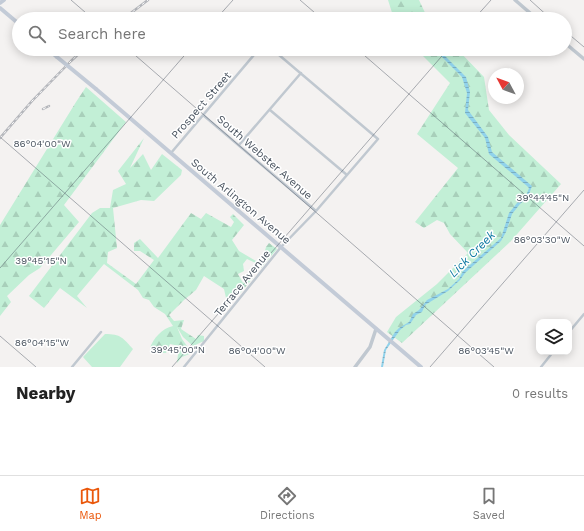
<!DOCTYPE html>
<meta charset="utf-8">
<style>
:root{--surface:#fff;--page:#f2f2f2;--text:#222;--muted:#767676;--line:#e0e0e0;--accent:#ea580c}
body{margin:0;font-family:"Work Sans",sans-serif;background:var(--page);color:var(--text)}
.controls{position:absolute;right:12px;bottom:12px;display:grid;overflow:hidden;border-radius:8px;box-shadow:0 2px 10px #0003}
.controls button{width:36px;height:36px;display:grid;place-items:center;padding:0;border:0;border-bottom:1px solid var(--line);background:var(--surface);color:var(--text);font:20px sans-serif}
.compass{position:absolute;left:488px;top:68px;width:36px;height:36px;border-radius:50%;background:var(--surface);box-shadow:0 2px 10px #0003;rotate:311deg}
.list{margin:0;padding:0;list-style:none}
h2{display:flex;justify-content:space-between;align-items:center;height:52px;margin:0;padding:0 16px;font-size:17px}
h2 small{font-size:13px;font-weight:400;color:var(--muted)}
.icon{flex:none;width:22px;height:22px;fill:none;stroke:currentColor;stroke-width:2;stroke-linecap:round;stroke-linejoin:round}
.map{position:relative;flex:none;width:584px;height:367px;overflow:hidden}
.search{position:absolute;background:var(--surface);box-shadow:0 2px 10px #0003;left:12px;right:12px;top:12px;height:44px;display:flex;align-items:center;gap:10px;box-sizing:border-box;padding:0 14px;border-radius:22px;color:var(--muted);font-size:15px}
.sheet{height:108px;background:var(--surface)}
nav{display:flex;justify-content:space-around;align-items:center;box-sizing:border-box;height:56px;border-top:1px solid var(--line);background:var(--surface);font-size:11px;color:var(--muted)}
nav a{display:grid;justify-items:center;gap:2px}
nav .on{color:var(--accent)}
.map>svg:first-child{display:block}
</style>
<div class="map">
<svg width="584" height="367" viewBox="0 0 584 367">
<defs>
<pattern id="forest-firs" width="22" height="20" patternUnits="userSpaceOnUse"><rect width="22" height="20" fill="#c2efd6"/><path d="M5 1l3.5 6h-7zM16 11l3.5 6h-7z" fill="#a8cfba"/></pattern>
<pattern id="water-rules" width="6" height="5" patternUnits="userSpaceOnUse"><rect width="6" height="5" fill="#90d2eb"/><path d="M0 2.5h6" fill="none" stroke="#78adc2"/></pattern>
</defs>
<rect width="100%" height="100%" fill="#f4f2f1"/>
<path fill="url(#forest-firs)" d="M388 0H419L428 19H394Z
M416 49H457L484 77 489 110 509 135 561 184 511 241 402 343 387 332 396 317 437 284 468 253 450 234 444 223 437 220 424 228 415 222 458 168 417 134 450 83Z
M86 87 126 122 64 205 79 222 40 268 29 275 7 296 11 302 0 316V225L76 102Z
M144 138 130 168 143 154 151 170 162 154 182 170 181 175 154 201 141 200 113 208 117 248 108 252 107 263 136 284 154 260 140 251H134V243L140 239 158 258 191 213 201 219 206 213 231 227 234 222 230 217 233 214 244 225 232 240 239 251 261 264 266 247 269 243 277 249 261 268 260 265 247 259 243 264 244 271 238 274 243 283 251 277 253 278 235 299 226 298 224 289 204 276 196 290 184 300 169 315 174 321 184 320 181 329 196 339 198 335 204 336V341L193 346 183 337 177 327 182 339 192 353 182 357 177 363 179 346 170 344 166 353H156L150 348C153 339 162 328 173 326L165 314 154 307 149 300 143 298 138 290 104 264 77 296 87 308 60 288 44 308 29 296 92 213 100 208H110L113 190 126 184 118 171Z"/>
<path fill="#c2efd6" d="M105 334C121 334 123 338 133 349L120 367H92L83 357Z"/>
<path fill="url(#water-rules)" d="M434 49H438L466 77 470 92 468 110 488 137 492 152 532 186 528 197 520 204 512 214 506 232 501 241 465 273 460 280 448 291 425 305 422 312 416 315 410 324 406 325 400 330 386 350 383 367H381L384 350 395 332 399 328 409 322 413 314 419 310 427 300 448 289 459 279 463 271 501 238 509 213 517 203 526 196 529 188 527 186 489 154 485 138 465 113 467 93 462 77Z"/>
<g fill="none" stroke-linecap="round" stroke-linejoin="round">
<path stroke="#c0c8d0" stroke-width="2.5" d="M270 110 347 175
M203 115 316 211
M239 145 301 73
M171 153 259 49
M569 332 584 314
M72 367 101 332
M184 367 281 247 316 211 378 139 272 49
M541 367 553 352"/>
<path stroke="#c0c8d0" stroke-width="3.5" d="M515 0 537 19
M565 43 584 59
M355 367 370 347 376 329"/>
<path stroke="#c3cbd7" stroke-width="4" d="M0 3 4 0
M0 8 19 24
M48 49 57 57
M96 89 421 367"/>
<defs>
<path id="rail" d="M123 19 148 0
M43 109 49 106
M0 138 32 101 71 61 84 49"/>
</defs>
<use href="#rail" stroke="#b4b6bb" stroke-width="2.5"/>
<use href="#rail" stroke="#fff" stroke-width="1" stroke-dasharray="3" stroke-linecap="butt"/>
<path stroke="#c3cbd7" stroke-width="4" d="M57 57 96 89"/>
</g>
<path fill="none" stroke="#49535f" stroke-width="1" stroke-opacity="0.45" d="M71 0 93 19M300 0 322 19M530 0 551 19M216 19 233 0M474 19 491 0M565 31 584 47M128 49 494 367M357 49 584 246M0 137 265 367M0 268 190 49M0 336 36 367M172 367 448 49M430 367 584 190"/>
<g text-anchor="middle" stroke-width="3" stroke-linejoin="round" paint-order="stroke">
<g font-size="11" fill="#49535f" stroke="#fff">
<text transform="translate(201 105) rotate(-49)" y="4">Prospect Street</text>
<text transform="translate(265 157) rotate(41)" y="4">South Webster Avenue</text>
<text transform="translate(241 201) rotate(40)" y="4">South Arlington Avenue</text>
<text transform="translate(242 283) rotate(-51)" y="4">Terrace Avenue</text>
</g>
<g font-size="12" font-style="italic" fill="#107aa3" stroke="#fff">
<text transform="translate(472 254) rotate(-45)" y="4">Lick Creek</text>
</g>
</g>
<g font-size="10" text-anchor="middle" fill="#49535f" stroke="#fff" stroke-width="3" stroke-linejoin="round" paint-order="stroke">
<text x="42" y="147">86°04'00"W</text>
<text x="543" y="201">39°44'45"N</text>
<text x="542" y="243">86°03'30"W</text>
<text x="41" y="264">39°45'15"N</text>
<text x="42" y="346">86°04'15"W</text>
<text x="178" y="353">39°45'00"N</text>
<text x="257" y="354">86°04'00"W</text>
<text x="486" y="354">86°03'45"W</text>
</g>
</svg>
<div class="controls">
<button><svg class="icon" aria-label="layers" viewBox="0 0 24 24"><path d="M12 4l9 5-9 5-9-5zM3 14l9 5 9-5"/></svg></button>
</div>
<svg class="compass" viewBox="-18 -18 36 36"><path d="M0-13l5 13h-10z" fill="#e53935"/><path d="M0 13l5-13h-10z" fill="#767676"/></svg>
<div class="search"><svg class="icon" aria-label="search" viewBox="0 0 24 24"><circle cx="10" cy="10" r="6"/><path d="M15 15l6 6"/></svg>Search here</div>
</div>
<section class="sheet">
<h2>Nearby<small>0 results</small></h2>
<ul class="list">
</ul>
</section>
<nav>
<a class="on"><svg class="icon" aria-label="map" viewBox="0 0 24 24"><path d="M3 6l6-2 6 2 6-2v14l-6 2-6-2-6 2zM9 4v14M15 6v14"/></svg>Map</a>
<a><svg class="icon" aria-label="directions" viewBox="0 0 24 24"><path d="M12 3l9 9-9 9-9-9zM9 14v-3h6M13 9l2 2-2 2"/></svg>Directions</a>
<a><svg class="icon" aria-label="saved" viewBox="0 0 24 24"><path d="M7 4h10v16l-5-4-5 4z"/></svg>Saved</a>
</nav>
